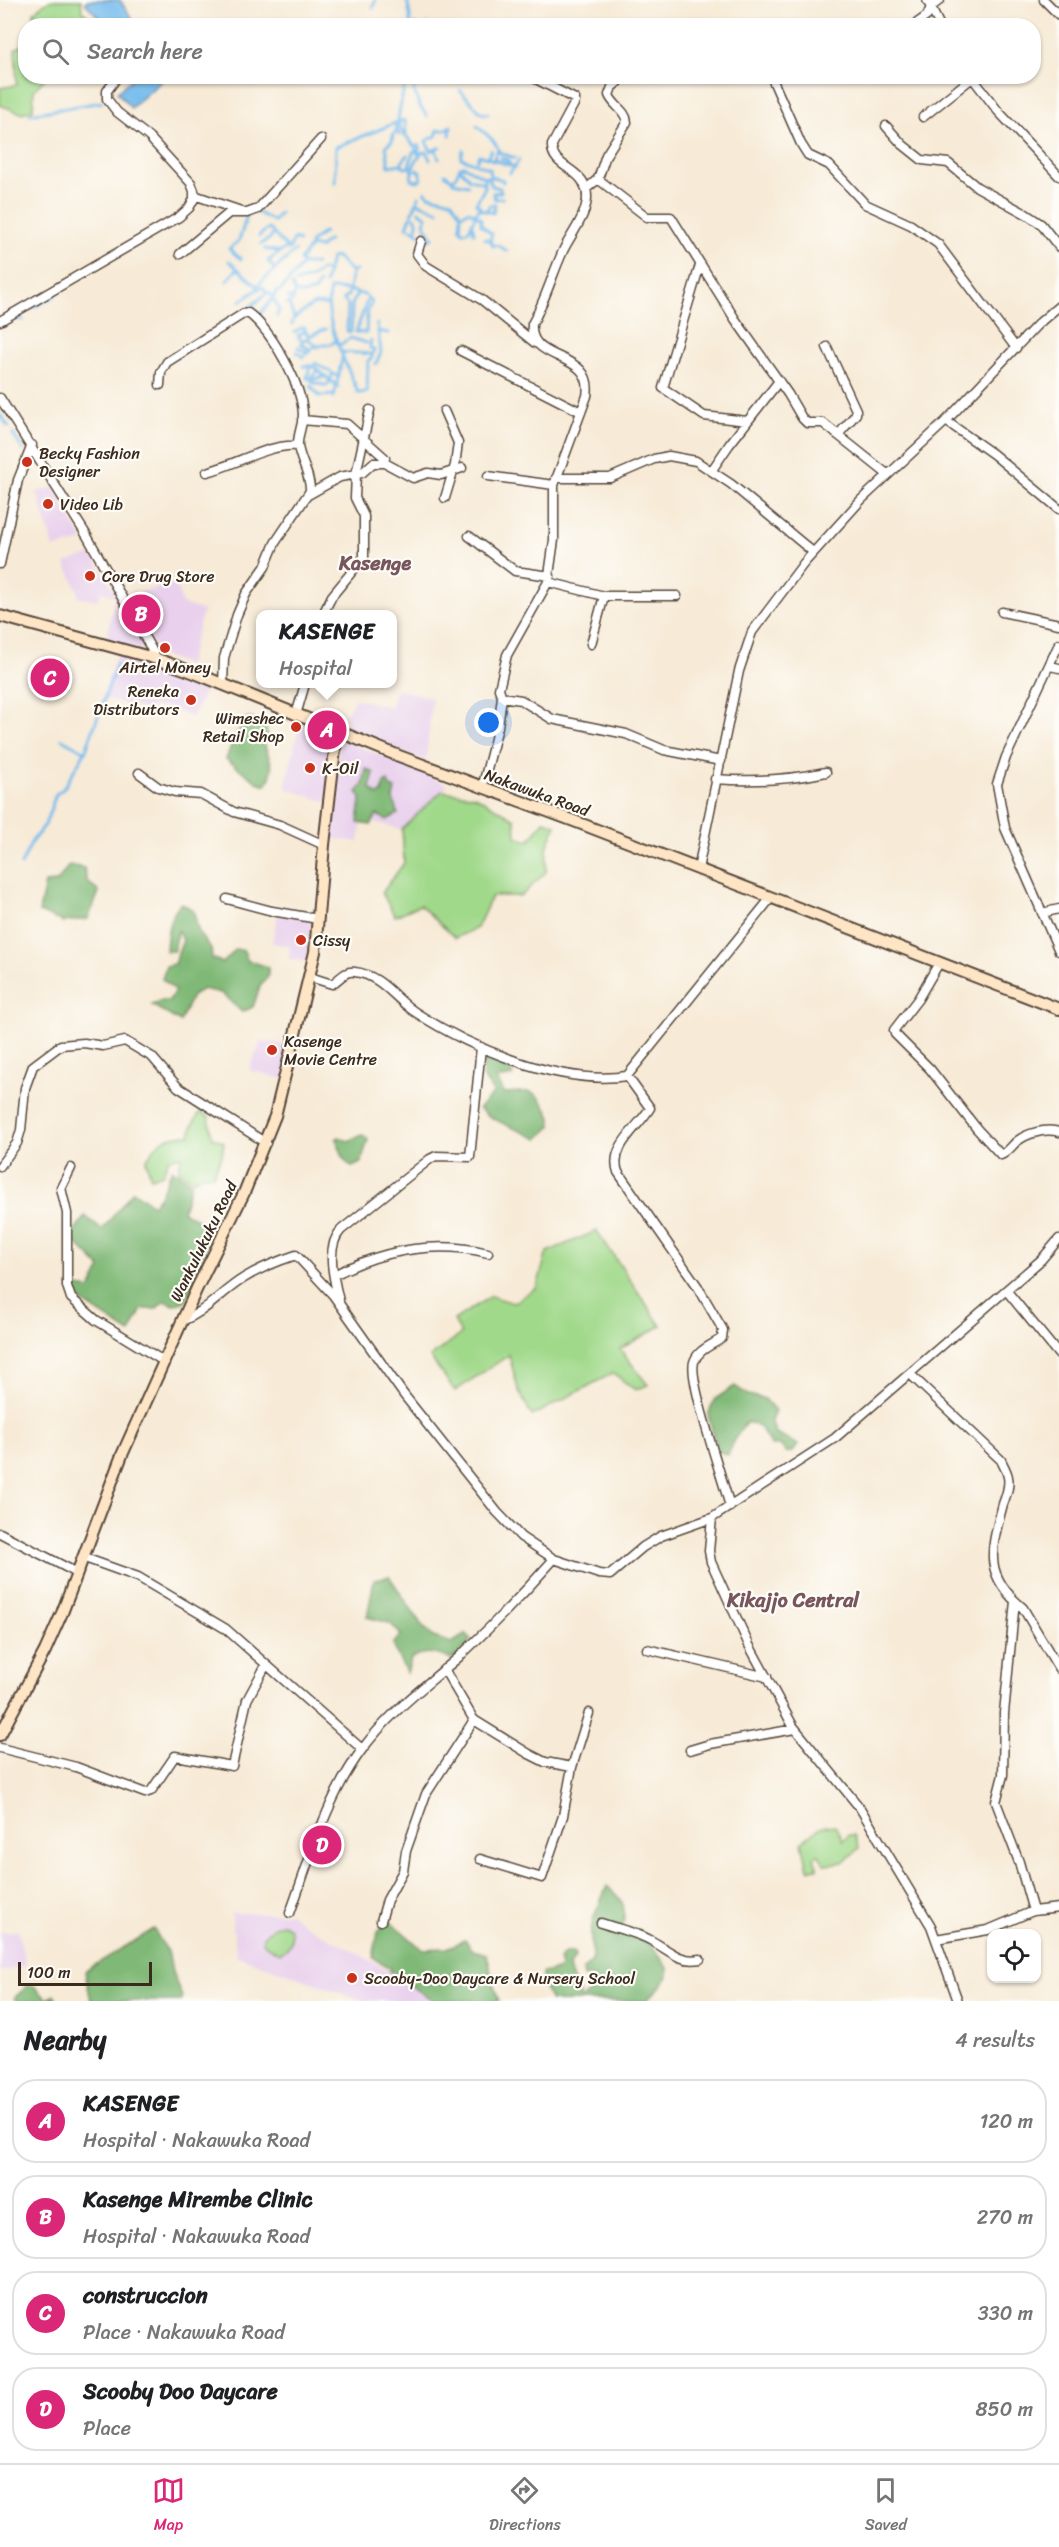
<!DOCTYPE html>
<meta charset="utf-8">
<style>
:root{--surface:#fff;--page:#f6f6f6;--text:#202124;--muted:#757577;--line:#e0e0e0;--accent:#db2777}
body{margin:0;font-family:Sriracha,sans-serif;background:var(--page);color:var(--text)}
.controls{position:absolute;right:18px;bottom:18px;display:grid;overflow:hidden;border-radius:12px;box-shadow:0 2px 4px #0004}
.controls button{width:54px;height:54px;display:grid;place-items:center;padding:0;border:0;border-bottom:2px solid var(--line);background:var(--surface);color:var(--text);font:30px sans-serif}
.scale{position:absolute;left:18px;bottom:15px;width:134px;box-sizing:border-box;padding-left:6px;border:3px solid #3b2a1e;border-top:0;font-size:16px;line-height:21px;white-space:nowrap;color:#3b2a1e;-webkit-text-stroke:4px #fdfcf7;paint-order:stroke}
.you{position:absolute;left:489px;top:723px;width:21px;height:21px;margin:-15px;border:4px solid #fff;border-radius:50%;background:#1a73e8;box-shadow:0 0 0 9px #1a73e833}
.badge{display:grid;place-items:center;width:39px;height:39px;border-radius:50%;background:var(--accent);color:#fff;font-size:20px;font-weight:700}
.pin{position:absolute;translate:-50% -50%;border:3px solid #fff;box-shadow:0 2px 6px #0006}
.popup{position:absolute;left:256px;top:610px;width:141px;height:78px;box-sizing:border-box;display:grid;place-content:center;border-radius:12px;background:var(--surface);filter:drop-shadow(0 2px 4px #0005);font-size:20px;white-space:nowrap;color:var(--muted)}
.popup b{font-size:22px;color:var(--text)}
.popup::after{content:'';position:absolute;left:50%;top:100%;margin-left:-12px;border:12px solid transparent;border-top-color:var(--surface)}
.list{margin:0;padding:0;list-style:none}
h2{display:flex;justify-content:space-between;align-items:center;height:78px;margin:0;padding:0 24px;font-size:26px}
h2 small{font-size:20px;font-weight:400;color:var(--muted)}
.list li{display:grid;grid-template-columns:39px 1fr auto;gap:18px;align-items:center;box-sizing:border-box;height:84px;margin:0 12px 12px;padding:0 12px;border:2px solid var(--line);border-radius:24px}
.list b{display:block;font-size:22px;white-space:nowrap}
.list p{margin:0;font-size:20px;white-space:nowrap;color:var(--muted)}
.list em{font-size:20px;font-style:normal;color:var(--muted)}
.icon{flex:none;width:33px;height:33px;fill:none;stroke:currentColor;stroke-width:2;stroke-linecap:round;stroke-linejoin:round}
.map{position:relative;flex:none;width:1059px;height:2001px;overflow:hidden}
.search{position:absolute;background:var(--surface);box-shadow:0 2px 4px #0004;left:18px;right:18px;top:18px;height:66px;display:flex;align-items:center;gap:15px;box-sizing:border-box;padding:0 21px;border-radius:24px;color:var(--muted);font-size:22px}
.sheet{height:462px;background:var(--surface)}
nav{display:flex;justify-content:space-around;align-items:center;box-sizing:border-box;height:84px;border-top:2px solid var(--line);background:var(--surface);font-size:16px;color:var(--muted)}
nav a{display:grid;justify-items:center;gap:3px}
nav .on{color:var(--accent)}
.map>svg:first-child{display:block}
</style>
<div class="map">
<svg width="1059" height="2001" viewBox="0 0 1059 2001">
<rect width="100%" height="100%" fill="#fdfcf7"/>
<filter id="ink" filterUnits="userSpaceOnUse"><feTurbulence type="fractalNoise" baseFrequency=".0167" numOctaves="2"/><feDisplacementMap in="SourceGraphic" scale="12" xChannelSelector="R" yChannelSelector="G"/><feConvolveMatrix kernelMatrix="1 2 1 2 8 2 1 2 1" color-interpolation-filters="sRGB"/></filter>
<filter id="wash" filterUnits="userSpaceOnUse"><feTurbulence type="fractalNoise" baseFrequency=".008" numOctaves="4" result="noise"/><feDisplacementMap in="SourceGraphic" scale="24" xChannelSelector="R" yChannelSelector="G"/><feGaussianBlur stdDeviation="1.35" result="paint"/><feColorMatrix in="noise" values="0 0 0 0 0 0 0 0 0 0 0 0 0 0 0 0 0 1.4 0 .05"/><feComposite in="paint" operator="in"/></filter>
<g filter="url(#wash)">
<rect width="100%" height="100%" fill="#f7ead6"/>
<path fill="#e9d1ed" d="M53 487 75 526 84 541 54 548 37 492Z
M92 554 144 643 143 648 139 650 106 641 115 596 101 592 98 600 78 598V591L65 563Z
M176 583 182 604 208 612 203 611 188 665 159 654 125 596Z
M117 654 139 660 207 685 193 717 167 707 152 706 151 711 102 697Z
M396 689 432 698 426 761 349 733 345 714 356 699 391 707Z
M300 722 333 736 327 802 285 788Z
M340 739 429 775 448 785 404 830 362 819 359 842 330 838Z
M278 913 313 918 308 962 289 959 290 946 272 943Z
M261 1041 290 1045 284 1079 249 1070Z
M231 1913H290L305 1925 445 2001H365L237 1956Z
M18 1930 26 1966 0 1972V1933Z"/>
<path fill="#a1d98b" stroke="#6e8254" stroke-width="1.5" d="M54 0H81L82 11 99 25H75L73 17 49 25H33L34 12 46 2Z
M25 44 26 76 42 77 44 80 34 90 33 110 21 113 0 105V88L17 85 15 49Z
M442 791 475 796 515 819 516 837 529 841 544 821 556 825 547 848 546 872 521 896H492L477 928 455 938 420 905 395 916 382 893 404 863 402 829Z
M200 1112 209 1117 212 1137 224 1142 222 1155 213 1175H201L193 1181 179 1171 181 1156 168 1159 163 1174 151 1178 146 1161C159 1139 164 1136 190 1135L193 1124Z
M597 1231 661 1326 620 1349 648 1385 635 1390 613 1373 532 1416 518 1389 509 1355 455 1391 430 1357 461 1334 454 1320 491 1296 513 1303 537 1287 547 1252Z
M835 1825 844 1841 849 1835H854L859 1848 844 1862 825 1864 818 1854 814 1858 818 1868 808 1869 802 1842 820 1827Z
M283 1924 290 1928C293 1939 291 1949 279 1953 275 1950 269 1948 265 1944 256 1936 276 1925 283 1924Z"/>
<path fill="#80b977" stroke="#5e724a" stroke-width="1.5" d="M249 718 264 723 268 736 264 742C268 760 278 766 266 785L257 782 226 759C231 747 232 738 241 728L245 729V719Z
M366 769 374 773 370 788 377 795 382 793 384 783 388 781 390 787 395 789 393 799 398 814 387 820 377 815 371 825 358 823 361 798 357 792 363 785Z
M69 865 84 868 87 881 99 892 88 919 63 922 39 912 45 883 57 882Z
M181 903 193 910 199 933 211 948 212 958 223 963 236 949 244 951 247 960 268 967V977L261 984 253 1007 242 1012 221 993 203 989 192 996 180 1022 152 1005 159 1001H169L175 990 162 979 166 966 174 964 183 940 178 931 174 951H166C167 931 168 919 181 903Z
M484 1061 506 1062 513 1076 497 1079 504 1093C527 1092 534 1086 546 1108 550 1115 552 1118 551 1126L538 1139C522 1131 489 1120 479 1108L494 1093 483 1077Z
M363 1135 368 1140 361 1163 352 1167 345 1161 336 1139 339 1137 348 1141Z
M172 1169 191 1183 183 1211 213 1229 186 1301 174 1305 164 1301 156 1309H142L130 1333 84 1303 70 1286 90 1289 101 1268 70 1237 85 1216 102 1230 133 1191 153 1205 161 1194Z
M735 1386 748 1395 765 1399 775 1411 771 1421 776 1434 798 1445 793 1452H786L779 1444 771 1446 759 1426 747 1422 737 1435 728 1455 718 1451 708 1415 715 1399Z
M389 1576 421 1624 433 1637 452 1643 466 1634 471 1640 459 1655 450 1659C434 1653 426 1650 411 1659L407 1673 398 1657 393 1644 401 1635 391 1624 367 1617 374 1580Z
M607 1886C624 1901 626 1904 623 1927L634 1932 640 1930 668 1968C669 1982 654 1993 645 2001H551L543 1986 542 1973 557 1970 561 1967 559 1959 565 1953H574L575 1958 569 1965C570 1978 577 1986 581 1999L591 1992 594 1978 584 1977 583 1970 592 1961 591 1932 593 1919Z
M388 1919 422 1949 447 1948 465 1940 473 1950 487 1954 493 1983 499 2001H434L389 1971 390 1968 373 1958 378 1932Z
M154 1929 169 1955 172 1972 182 1997 181 2001H91L85 1971Z
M29 1985 34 1986 47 1999 55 1994 57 2001H16L14 1998Z"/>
<path fill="#76bced" stroke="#587386" stroke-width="1.5" d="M87 0H120L136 25H106L85 3Z
M134 77V76L166 77 131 108 117 92Z"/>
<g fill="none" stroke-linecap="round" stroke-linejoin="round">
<path stroke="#76bced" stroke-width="3" d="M407 0 410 15V26
M373 8 375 0
M427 24V26
M415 26V24
M407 76 411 81 415 76
M411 81 419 105 427 116
M460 90 481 113 488 114
M30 114 102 102
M397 122 405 120 406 136 415 147 419 145 420 147 417 153 426 152
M398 122 404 136
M395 124 399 135
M477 126C489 137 494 138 500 153L515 158
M397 130 393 135 392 141 386 146 389 166 401 164
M440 147 431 151 426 141 436 136 438 130H445L451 126 450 135
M436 150 439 159
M463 150 461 158 490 169V176L503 180V182
M427 153 430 160
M407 155 401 164 405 168 409 167
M487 158 491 150
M501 158 509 161V165
M477 160 479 155 515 167
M493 161 498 149
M460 169 470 179 485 183
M416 170 420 172 421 179 418 181 412 180C410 171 415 161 421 154
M413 171 409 167 413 152 416 150
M510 173 519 160
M445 174 451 179 455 178 460 167 464 166 485 178
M453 178V182L468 185
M335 183 336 147 398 122C399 106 405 92 405 76
M425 191 428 195 452 201 461 215 460 228 463 232 469 230 476 214
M417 202 438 211
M479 209 493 213 495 204 490 205 486 211
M419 211 427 217 424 223 433 238 428 240 416 231 407 227 419 196
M256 212 274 221 280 213
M461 215 468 211 476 214 480 207 476 204 485 187V177L489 178 492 186 500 188 501 192 493 193 495 199 502 198
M476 215 481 219V225L492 234 490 240
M415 217 418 224 416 231
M470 227H473L474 233
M324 232 310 243 311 246 319 248 329 240
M259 236 269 228 273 233
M485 239 490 240 493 246 498 245 507 251
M261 244 271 238 273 233 289 250 294 239 299 241
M265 249 281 252
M241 259 229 249 239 241 247 215
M229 261 257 286
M303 264 300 260 311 246
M275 269 268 261 286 248
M356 270 352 272 349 290 330 289C322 321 346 361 358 393
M227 281 237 269
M296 282 311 278 321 270 328 272
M325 284 331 258 337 257 352 272
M349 290 365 295 372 302 367 312 366 333 356 332 368 299
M349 290 348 296 343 299 348 305 347 331 351 332 352 305 357 293
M280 291 303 264H316
M295 292 303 294 315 291 319 283
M288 298 294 297 295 292 292 285
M241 301 258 289
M287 304 293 301 292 297
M289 304 294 318 292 324
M249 308 267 293
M23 313 55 296
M277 316 279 309 270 293H267L263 287 258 289 257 286 295 251
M294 318 314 304 326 305
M9 321 15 318 23 320
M264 323 259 315C265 308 273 300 277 291
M378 331 388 333
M295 332 301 328H305V331
M371 340 370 348 374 350 373 354
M301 343 310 350
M340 345 350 338 367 343
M298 347 308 353
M318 347 307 338 302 341 298 336 305 331 309 336 326 329
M297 352 303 357 313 347 331 344 337 340
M342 352 372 354V358L368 361 367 392 359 393
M315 363 339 377
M376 364 381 352 377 324
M303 366H313L338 387
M307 378 310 366
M309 379 318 371
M312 379 325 377
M312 382 327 386 333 374
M311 386 319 396 334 395
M334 397 343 354
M0 415 9 427
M13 434 23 450
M62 739 84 751
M21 865 32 841 45 825 56 794 63 789 85 752 117 664"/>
</g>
</g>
<g filter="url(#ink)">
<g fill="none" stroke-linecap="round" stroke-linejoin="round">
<defs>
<path id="minor" d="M927 0 940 26
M1044 0 1059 15
M913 26 927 16 931 7 940 0
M771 76 801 144 808 155 829 165 865 204 911 225 938 244 1016 348
M971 76 998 111 1059 176
M923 117 972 78
M886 126 902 144 922 160 948 163 977 187 1026 214 1041 224 1059 247
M598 179 647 217H671L735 319 788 394 802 418 807 423H823L887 474
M586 189 598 179 606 155 627 122C626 110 613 106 609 95L612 87 625 76
M194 195 241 211
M421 241 417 254 426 266 482 300 535 343
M180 254 229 213H247L258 209 321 139
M700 265 663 388 704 416 747 421
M0 321 179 217 189 208 194 199V191L191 183 149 137 117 112 107 99V91L118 76
M827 347 856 410V414L838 435
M461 351 581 412
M160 385 161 372 167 362 243 314 248 313C271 330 302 385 303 414 303 425 297 436 298 446 300 461 311 476 310 491L275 543 265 567 246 594 237 615 224 658 223 685
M0 398 87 536 157 659
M444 411 458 443 455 465 445 498
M302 420 347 424 385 458
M946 421 993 454 1059 509
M712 470 729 445 779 381
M207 472C235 465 270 443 298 446
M488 476 554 485
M556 478H610L654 459 669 456 696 461 731 484 813 552
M308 495 340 477 362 473 373 463H385L413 478 428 473 441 475 462 468
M469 536 515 571 550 576
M0 564 18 480 32 445
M548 582 604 596H677
M1002 612 1059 624
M323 614 332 596 364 557V516L355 498 356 474 370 410
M591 644 604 596
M1059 644 1006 757 997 784 1005 828 1059 951
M1050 666 1059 668
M502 697 521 700 552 719 626 734 664 750 721 761
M296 715 305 684
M139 773 158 787 175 792 201 794 234 812 280 825 324 845
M715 779C752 782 789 780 826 772
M482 788 498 727 502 697 499 689 507 655 548 582 554 540V485L587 396C595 349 528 365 532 324 545 301 552 275 563 251 570 236 583 221 586 205 588 197 587 189 583 182 575 168 551 164 552 145L575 102V99L534 78
M698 869 739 671 752 632 804 563 861 500 946 421 1038 324 1059 306
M227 899 272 911 318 919
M1042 913 1059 909
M939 963 918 999 894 1030 895 1034 930 1069 977 1129 1001 1155C1007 1153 1011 1147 1016 1142 1027 1133 1046 1128 1059 1132
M310 977 332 984C340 979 345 970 355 972 381 975 395 999 415 1012 470 1048 560 1086 627 1076L770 899
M627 1076 650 1108C638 1128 609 1147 618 1172L698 1287 723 1330 722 1338C713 1345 698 1349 694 1362 688 1381 724 1482 730 1507
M0 1166 17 1143 21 1130 25 1088 33 1066 61 1045 84 1043 103 1046 125 1041 152 1057 178 1087 266 1143
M71 1168 61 1188 67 1213V1286L71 1298 96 1320 165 1362
M334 1275C383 1250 434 1240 488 1253
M1006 1290 1059 1355
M339 1301C334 1280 325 1247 341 1230L430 1159 436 1156 470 1157 481 1047
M182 1321C206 1312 221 1292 244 1278 260 1268 278 1261 296 1255L333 1295 404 1395 497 1512 521 1537 554 1559 599 1574 610 1575 643 1547 661 1536 712 1518 835 1438 1041 1260 1059 1239
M910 1374 1001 1460C1003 1465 1007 1471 1008 1477 1010 1486 1006 1496 1003 1504 991 1550 982 1574 1023 1608L1059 1669
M712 1518 709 1551 711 1562 749 1645 793 1726 860 1808 931 1926 958 2001
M0 1533 77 1573
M82 1557 138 1577 226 1629 362 1749
M1015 1601 1004 1713 1003 1775 996 1802 1019 1862 1033 1911
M647 1649 767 1677
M474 1720 529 1754 545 1762 572 1767
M0 1748 76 1767 145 1793 151 1791 175 1756 232 1766 247 1700 266 1665
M690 1750 710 1744 795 1729
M480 1859 542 1878 563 1816 572 1767 589 1713
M290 1913C310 1859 326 1799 361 1751 387 1715 425 1686 459 1657 492 1626 524 1593 554 1559
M381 1921 387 1900 403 1871 406 1851 426 1794 474 1720 444 1669
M601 1923C618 1929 637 1932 652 1941 669 1950 680 1963 700 1959
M936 1939 988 1930 1033 1911 1059 1908"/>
<path id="secondary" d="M0 616 157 659 195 673 399 756 574 821 1059 1009
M0 1735 45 1651 62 1613 122 1455 197 1288 244 1193 275 1116 315 952 324 845 337 732"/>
</defs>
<use href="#minor" stroke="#57473a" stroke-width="11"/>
<use href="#secondary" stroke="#57473a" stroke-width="14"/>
<use href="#minor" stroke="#fff" stroke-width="8"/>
<use href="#secondary" stroke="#fde5c5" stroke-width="10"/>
</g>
</g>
<g fill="#c8321e" stroke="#fdfcf7" stroke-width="2">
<circle cx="27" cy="462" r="6"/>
<circle cx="48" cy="504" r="6"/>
<circle cx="90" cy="576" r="6"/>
<circle cx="165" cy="648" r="6"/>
<circle cx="191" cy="700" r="6"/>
<circle cx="296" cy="727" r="6"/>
<circle cx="310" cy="768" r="6"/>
<circle cx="301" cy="940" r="6"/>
<circle cx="272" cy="1050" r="6"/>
<circle cx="352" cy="1978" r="6"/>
</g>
<g text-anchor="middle" stroke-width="4.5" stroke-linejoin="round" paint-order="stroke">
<g font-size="16" fill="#3b2a1e" stroke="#fdfcf7" text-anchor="start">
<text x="39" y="459">Becky Fashion<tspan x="39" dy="18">Designer</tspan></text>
<text x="60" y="510">Video Lib</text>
<text x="102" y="582">Core Drug Store</text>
<text x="165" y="673" text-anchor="middle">Airtel Money</text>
<text x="179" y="697" text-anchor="end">Reneka<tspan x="179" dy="18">Distributors</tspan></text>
<text x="284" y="724" text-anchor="end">Wimeshec<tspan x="284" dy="18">Retail Shop</tspan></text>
<text x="322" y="774">K-Oil</text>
<text x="313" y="946">Cissy</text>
<text x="284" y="1047">Kasenge<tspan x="284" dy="18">Movie Centre</tspan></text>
<text x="364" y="1984">Scooby-Doo Daycare &amp; Nursery School</text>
</g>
<g font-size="16" fill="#3b2a1e" stroke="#fdfcf7">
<text transform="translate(537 792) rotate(20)" y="6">Nakawuka Road</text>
<text transform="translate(203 1241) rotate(-64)" y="6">Wankulukuku Road</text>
</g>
<g font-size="20" font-weight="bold" fill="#78565d" stroke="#fdfcf7">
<text x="375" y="570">Kasenge</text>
<text x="793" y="1607">Kikajjo Central</text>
</g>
</g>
</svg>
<div class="controls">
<button><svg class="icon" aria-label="locate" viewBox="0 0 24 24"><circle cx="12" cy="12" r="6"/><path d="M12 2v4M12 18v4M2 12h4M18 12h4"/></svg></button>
</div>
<div class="scale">100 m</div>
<div class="you"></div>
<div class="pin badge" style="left:327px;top:730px">A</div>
<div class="popup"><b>KASENGE</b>Hospital</div>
<div class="pin badge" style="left:141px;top:614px">B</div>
<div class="pin badge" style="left:50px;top:678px">C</div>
<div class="pin badge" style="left:322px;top:1845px">D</div>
<div class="search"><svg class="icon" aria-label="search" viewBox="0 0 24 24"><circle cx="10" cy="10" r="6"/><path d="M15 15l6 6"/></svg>Search here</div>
</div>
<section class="sheet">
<h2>Nearby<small>4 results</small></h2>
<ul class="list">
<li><span class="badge">A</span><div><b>KASENGE</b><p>Hospital · Nakawuka Road</p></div><em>120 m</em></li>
<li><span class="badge">B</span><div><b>Kasenge Mirembe Clinic</b><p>Hospital · Nakawuka Road</p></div><em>270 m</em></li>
<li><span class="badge">C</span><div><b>construccion</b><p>Place · Nakawuka Road</p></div><em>330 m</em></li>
<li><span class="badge">D</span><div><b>Scooby Doo Daycare</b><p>Place</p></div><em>850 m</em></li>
</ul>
</section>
<nav>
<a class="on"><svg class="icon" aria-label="map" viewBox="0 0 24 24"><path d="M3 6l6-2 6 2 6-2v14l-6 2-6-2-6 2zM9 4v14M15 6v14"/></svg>Map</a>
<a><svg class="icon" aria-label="directions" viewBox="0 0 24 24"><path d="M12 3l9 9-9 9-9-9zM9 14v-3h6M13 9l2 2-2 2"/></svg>Directions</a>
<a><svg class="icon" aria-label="saved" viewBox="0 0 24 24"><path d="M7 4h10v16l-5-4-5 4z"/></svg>Saved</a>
</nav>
